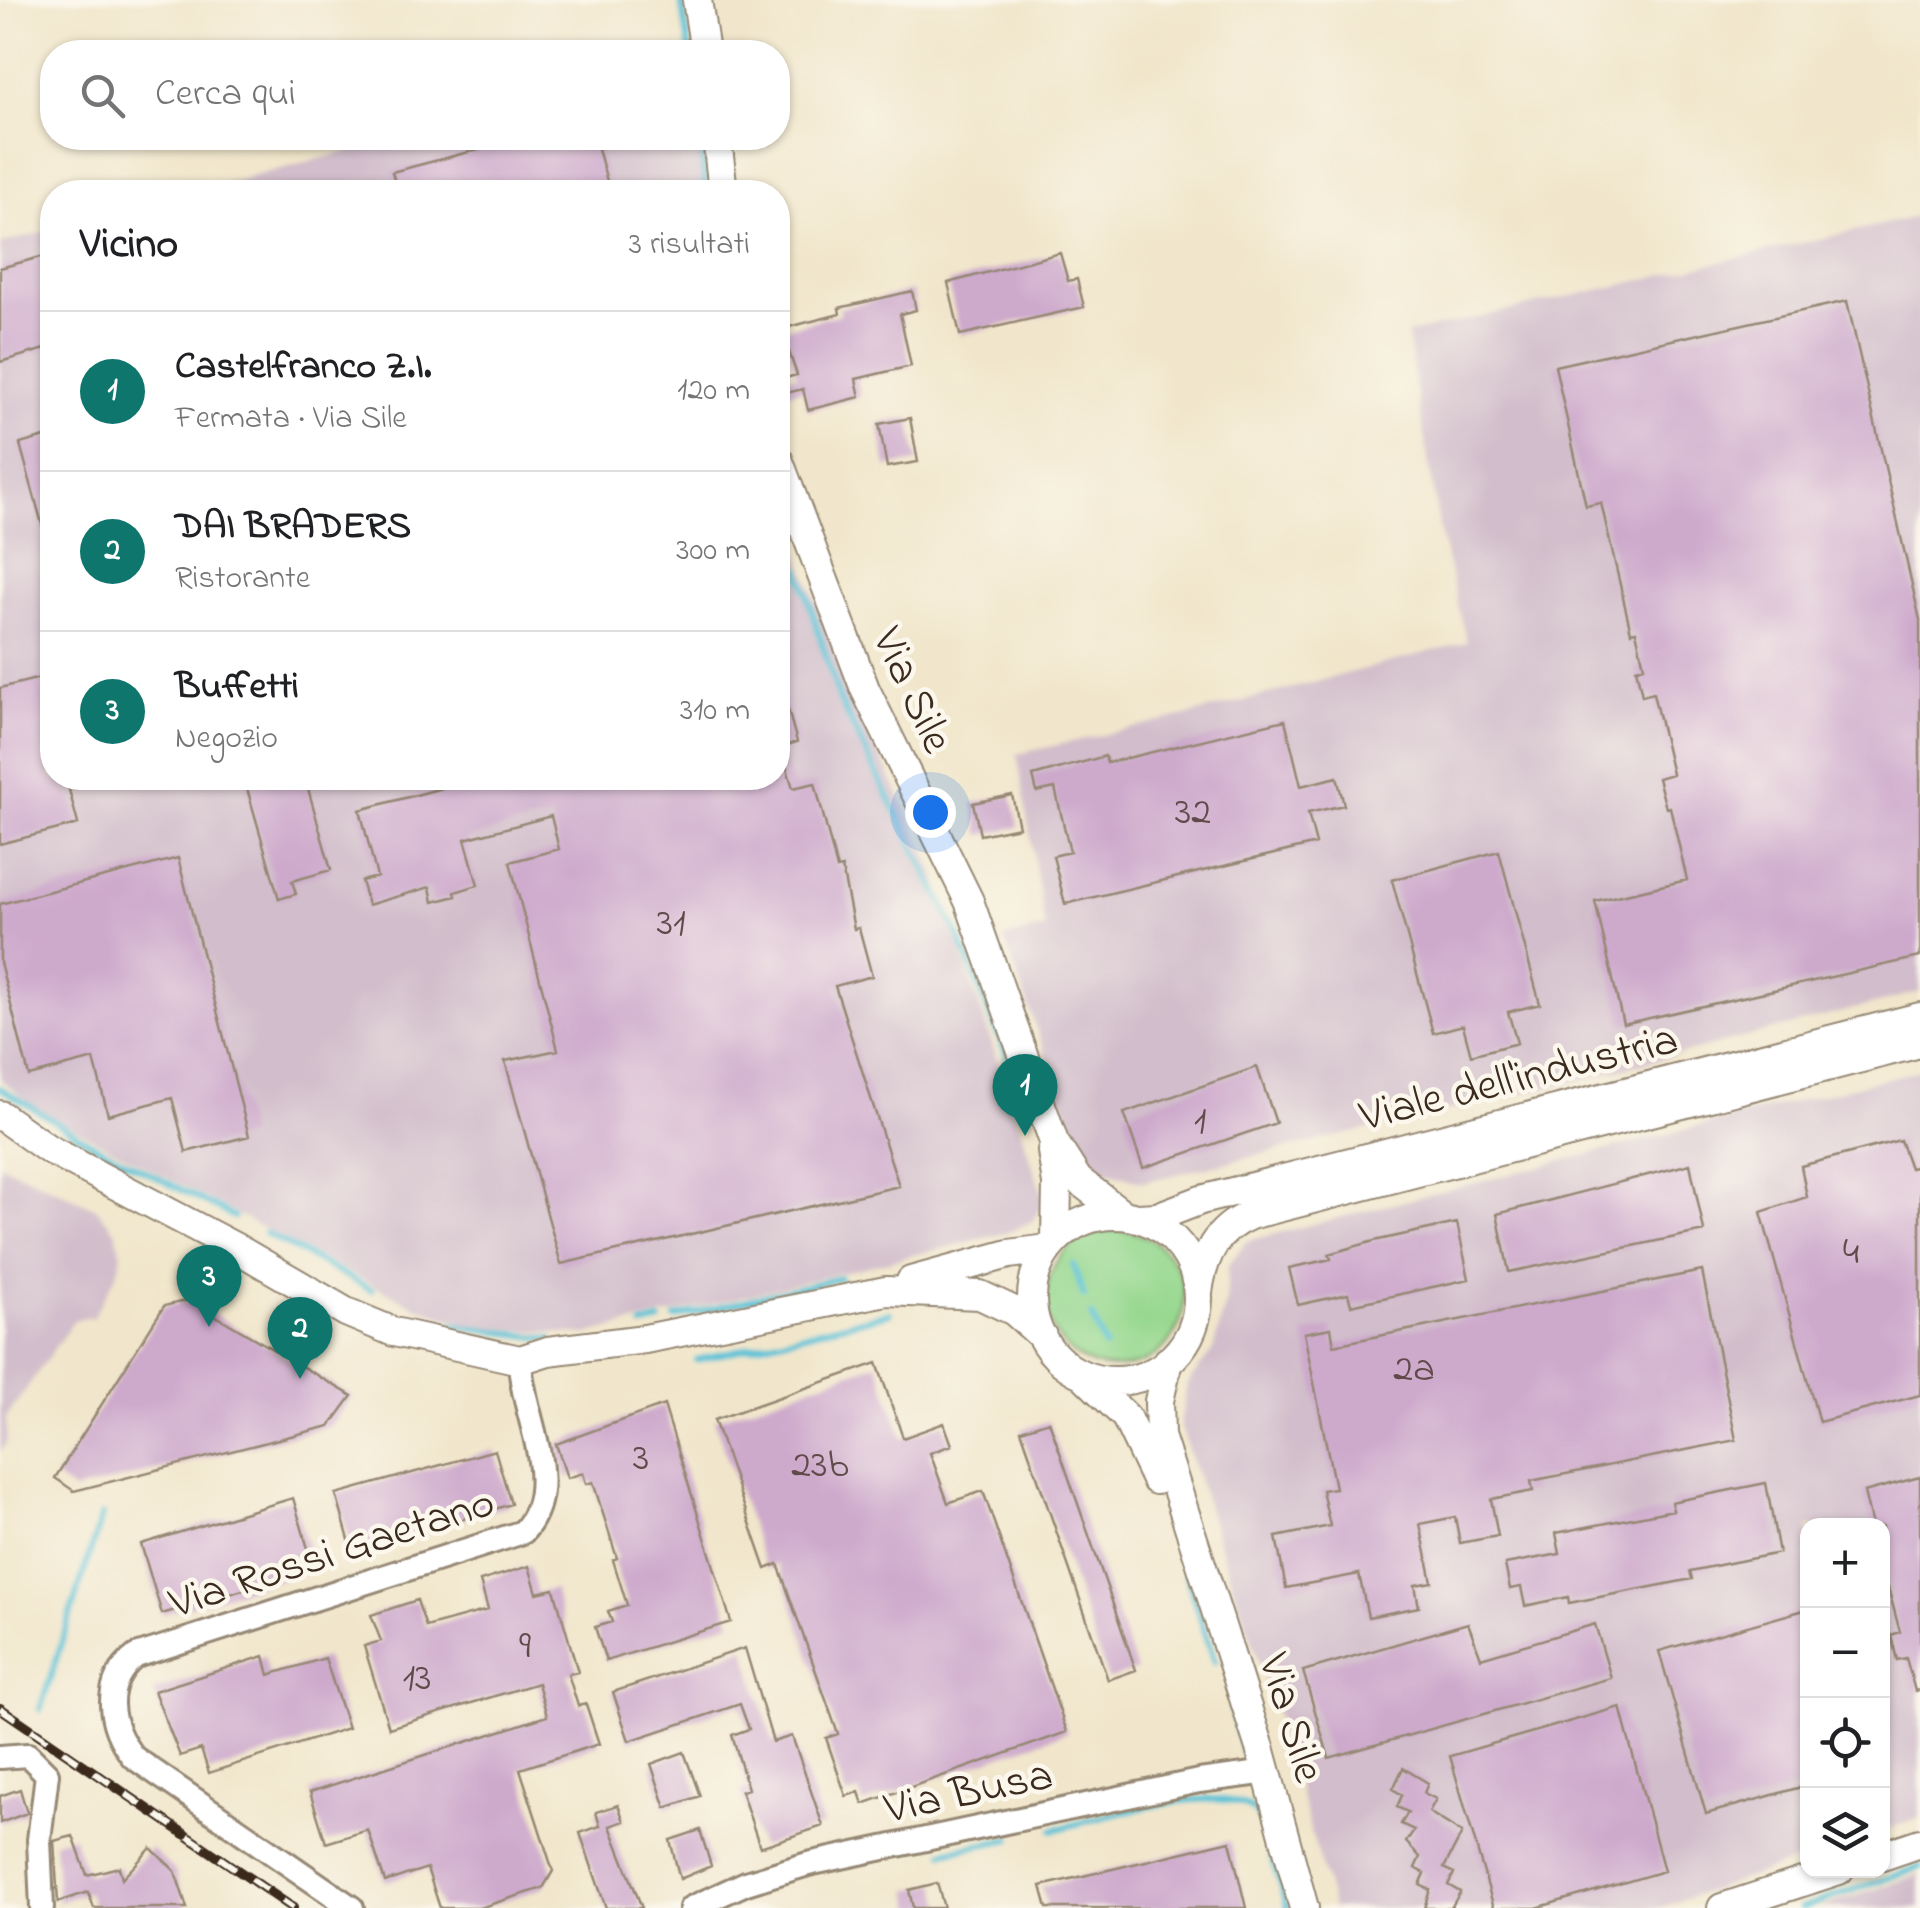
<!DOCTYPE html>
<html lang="it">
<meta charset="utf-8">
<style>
:root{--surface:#fff;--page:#f6f6f6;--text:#202124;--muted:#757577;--line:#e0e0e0;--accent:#0f766e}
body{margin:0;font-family:"Indie Flower",sans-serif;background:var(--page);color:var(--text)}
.controls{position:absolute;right:30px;bottom:30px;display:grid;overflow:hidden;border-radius:20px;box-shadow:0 2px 8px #0004}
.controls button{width:90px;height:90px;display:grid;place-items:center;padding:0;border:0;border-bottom:2px solid var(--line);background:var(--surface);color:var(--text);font:50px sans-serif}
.you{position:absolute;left:930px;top:812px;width:35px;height:35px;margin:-25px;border:8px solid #fff;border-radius:50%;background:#1a73e8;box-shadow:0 0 0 15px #1a73e833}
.badge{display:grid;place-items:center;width:65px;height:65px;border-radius:50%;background:var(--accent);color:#fff;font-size:32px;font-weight:700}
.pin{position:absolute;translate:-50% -82px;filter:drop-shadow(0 2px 5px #0008)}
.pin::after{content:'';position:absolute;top:52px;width:35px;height:30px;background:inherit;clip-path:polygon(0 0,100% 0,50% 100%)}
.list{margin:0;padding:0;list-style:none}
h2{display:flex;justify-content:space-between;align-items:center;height:130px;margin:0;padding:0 40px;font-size:42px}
h2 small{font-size:32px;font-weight:400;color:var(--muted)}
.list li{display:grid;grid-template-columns:65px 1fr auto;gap:30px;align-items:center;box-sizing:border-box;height:160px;padding:0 40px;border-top:2px solid var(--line)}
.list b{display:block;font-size:38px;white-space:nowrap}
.list p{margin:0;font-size:32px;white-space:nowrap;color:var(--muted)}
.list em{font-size:32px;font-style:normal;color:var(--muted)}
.icon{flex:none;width:55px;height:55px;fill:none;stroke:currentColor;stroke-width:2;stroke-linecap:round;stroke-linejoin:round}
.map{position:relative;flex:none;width:1920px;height:1908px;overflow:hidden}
.search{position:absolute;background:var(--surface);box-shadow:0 2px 8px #0004;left:40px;top:40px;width:750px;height:110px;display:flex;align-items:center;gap:25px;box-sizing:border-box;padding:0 35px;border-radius:40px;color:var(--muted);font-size:38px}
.panel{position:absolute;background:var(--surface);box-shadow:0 2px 8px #0004;left:40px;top:180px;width:750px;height:610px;border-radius:40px}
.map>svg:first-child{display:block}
</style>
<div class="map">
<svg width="1920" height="1908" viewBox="0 0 1920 1908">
<rect width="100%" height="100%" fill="#fbf7ec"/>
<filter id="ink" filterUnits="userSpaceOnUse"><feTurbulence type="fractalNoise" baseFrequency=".01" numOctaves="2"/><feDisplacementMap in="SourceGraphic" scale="20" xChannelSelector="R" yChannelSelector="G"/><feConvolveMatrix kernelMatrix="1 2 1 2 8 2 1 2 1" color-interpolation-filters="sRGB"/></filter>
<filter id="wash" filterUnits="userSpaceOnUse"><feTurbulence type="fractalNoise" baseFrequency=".0048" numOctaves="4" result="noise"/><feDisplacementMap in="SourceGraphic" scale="40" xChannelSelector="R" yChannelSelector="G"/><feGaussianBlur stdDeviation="2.25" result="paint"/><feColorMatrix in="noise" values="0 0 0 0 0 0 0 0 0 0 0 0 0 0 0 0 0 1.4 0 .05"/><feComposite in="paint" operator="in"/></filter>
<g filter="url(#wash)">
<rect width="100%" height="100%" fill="#f1e6cb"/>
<path fill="#d1bdcb" d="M399 138H697L705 192H193Z
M1920 216V992L1587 1078 1143 1182 1100 1169 1085 1153 1071 1125 1004 938 1045 928 1017 754 1182 717 1467 642 1441 537 1407 334Z
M52 230V778H778V497L840 667 934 871 1044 1199 1033 1221 1009 1232 585 1335 468 1326 409 1303 312 1254 35 1108 0 1079V244Z
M1920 1070V1818L1883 1831 1882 1526H1808L1807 1857 1659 1908H1333L1280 1726 1180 1425 1187 1384 1213 1350 1226 1302 1228 1265 1247 1241Z
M0 1164 96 1208 115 1230 122 1254 117 1274 93 1317 74 1320 6 1418 7 1442 0 1452Z
M1920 1874V1908H1819Z"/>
<path fill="#96d88f" stroke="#688156" stroke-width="2.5" d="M1046 1299a69 69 0 1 1 138 0a69 69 0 1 1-138 0Z"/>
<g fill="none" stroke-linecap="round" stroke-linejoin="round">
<path stroke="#5ac2d7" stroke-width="6" d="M681 0 690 52
M700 138 706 192
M778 511 779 515
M785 534 790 544
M799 569 839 699 958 934 1009 1062
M0 1088 94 1145 234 1217
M265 1233 372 1290
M1073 1265 1084 1296
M1092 1316 1105 1347
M675 1318 840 1278
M453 1325 551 1339
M642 1326 660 1321
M697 1360 890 1313
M1186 1576 1215 1662
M1231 1707 1243 1753
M40 1710 102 1515
M1053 1830C1097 1820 1236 1773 1260 1819L1287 1908
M944 1852 1011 1839
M1801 1908 1920 1867"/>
</g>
<g id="blocks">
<path fill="#cda9cc" d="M523 138H595L610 192H398L392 172Z
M1060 253 1068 281 1077 279 1084 307 960 335 948 283Z
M52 254V347L0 362V268Z
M912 291 916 310 900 314 911 366 856 379 860 397 808 410 803 389 778 395V380L797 375 781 329 840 314 839 308Z
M1847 301 1920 620V957L1623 1024 1595 901 1687 880 1670 807 1666 808 1658 778 1672 774 1653 693 1642 696 1636 668 1644 666 1636 631 1631 632 1601 503 1586 506 1555 366Z
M910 418 918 462 887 467 879 424Z
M52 435V545L48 546 20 444Z
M40 678 52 725V778H66L78 824 0 844V688Z
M782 688 797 742 778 748V689Z
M1285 720 1301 786 1337 777 1344 805 1308 813 1316 844 1065 904 1053 856 1070 852 1055 788 1037 792 1033 776 1105 756 1107 763Z
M778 749H781L793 788 815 783 837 869 842 868 854 929 859 928 872 976 835 986 899 1186 561 1264 505 1061 558 1050 510 862 559 849 551 816 465 839 478 885 455 892 456 896 433 902 430 887 368 905 361 881 377 877 360 810 442 788 440 780 449 778H778Z
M244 778H305L331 870 292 881 296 894 279 899Z
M1012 795 1019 827 980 835 973 803Z
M1499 851 1540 1004 1508 1012 1517 1043 1471 1055 1463 1025 1433 1033 1392 880Z
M178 858 249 1136 186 1152 172 1098 108 1115 94 1059 29 1076 0 962V904Z
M1257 1067 1276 1123 1143 1168 1124 1113Z
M1900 1140 1910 1168 1920 1166V1395L1819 1422 1761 1212 1807 1197 1801 1166Z
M1690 1164 1704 1231 1509 1272 1497 1214Z
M1457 1223 1469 1279 1351 1305 1348 1294 1298 1305 1289 1268 1331 1259 1329 1254 1374 1241Z
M1702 1271 1736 1440 1531 1481 1533 1491 1491 1499 1498 1536 1460 1543 1455 1517 1420 1524 1432 1582 1415 1585 1419 1607 1368 1617 1359 1574 1286 1588 1276 1537 1330 1526 1322 1490 1335 1488 1304 1333 1331 1328 1334 1345Z
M189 1300 352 1396 330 1426 74 1491 55 1478 164 1306Z
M877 1363 903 1438 944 1423 952 1445 930 1453 948 1503 983 1491 1067 1732 863 1804 859 1792 846 1796 826 1738 838 1734 778 1564 766 1569 714 1420Z
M664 1405 731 1622 606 1661 595 1627 612 1622 608 1611 627 1605 613 1560 617 1558 593 1482 586 1484 583 1473 567 1478 556 1444Z
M1049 1421 1136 1670 1108 1680 1021 1430Z
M495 1450 511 1504 353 1554 336 1494Z
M1920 1477V1690L1915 1691 1906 1658 1897 1660 1891 1635 1900 1632 1882 1565V1526H1872L1864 1492Z
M1766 1483 1779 1553 1690 1571 1692 1579 1569 1603 1568 1597 1525 1606 1521 1587 1510 1589 1505 1564 1560 1554 1556 1533 1673 1510 1671 1502Z
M293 1498 314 1569 162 1614 141 1544Z
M529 1566 537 1593 554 1589 578 1672 568 1674 578 1706 586 1704 599 1744 520 1769 553 1871 543 1888 479 1908H440L427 1868 385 1882 368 1830 326 1843 310 1792 547 1716 538 1683 389 1728 364 1646 381 1641 371 1615 417 1600 426 1627 488 1610 480 1581Z
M1808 1609V1785L1706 1814 1659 1651Z
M1468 1623 1481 1658 1595 1624 1611 1678 1329 1758 1303 1671Z
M745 1648 773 1742 792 1736 823 1826 760 1847 741 1791 748 1789 732 1735 749 1729 740 1704 629 1741 613 1692Z
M264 1656 269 1675 325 1658 348 1728 209 1773 201 1749 180 1756 154 1691Z
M1620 1707 1664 1871 1536 1908H1494L1450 1756Z
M684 1752 700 1796 666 1808 651 1764Z
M1403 1768 1428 1783 1424 1793 1436 1799 1429 1812 1462 1833 1444 1868 1454 1873 1448 1885 1460 1892 1451 1908H1424L1430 1890 1420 1885 1425 1873 1415 1868 1420 1857 1406 1842 1414 1830 1401 1824 1408 1812 1397 1807 1402 1795 1393 1789Z
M20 1789 27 1813 0 1823V1796Z
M618 1805 624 1821 610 1826 642 1908H606L580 1833 600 1826 596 1812Z
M700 1830 711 1866 680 1879 670 1840Z
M73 1836 87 1875 119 1867 122 1879 151 1848 175 1871 187 1908H94L88 1892 58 1902 54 1841Z
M1230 1841 1246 1908H1047L1041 1886Z
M937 1883 944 1908H913L909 1890Z"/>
</g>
</g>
<g filter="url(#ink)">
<use href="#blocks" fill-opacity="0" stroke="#968874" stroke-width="2.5"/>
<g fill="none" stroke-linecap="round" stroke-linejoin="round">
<defs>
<path id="minor" d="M0 1757 28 1755 47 1774 39 1840 42 1908
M352 1908 133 1757C108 1725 101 1683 136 1656L523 1532C566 1485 521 1416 520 1360
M691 1908 746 1883 808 1864 1199 1781 1268 1772"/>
<path id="tertiary" d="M697 0 705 52
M717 138 723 192
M778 459 865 689 969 901 1054 1142 1078 1180 1124 1215
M0 1115 48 1149 236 1248 346 1312 394 1332 520 1360 548 1351 645 1339 886 1291 980 1295 1014 1311 1042 1336
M1052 1151 1057 1184 1056 1239
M1032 1298a83 83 0 1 1 166 0a83 83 0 1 1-166 0Z
M1138 1218 1157 1217 1201 1200 1920 1017
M911 1281 1009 1254 1048 1249
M1198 1292C1203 1256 1216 1229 1250 1215L1920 1043
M1168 1361 1159 1401 1160 1436 1261 1751 1304 1908
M1085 1377 1126 1417 1156 1480
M1882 1856 1920 1843
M1722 1908 1839 1870"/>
</defs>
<use href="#minor" stroke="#968874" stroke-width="28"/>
<use href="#tertiary" stroke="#968874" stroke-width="32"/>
<use href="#minor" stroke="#fff" stroke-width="22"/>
<use href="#tertiary" stroke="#fff" stroke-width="28"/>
<defs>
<path id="rail" d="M0 1708 293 1908"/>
</defs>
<use href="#rail" stroke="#3b2a1e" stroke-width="10"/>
<use href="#rail" stroke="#fbf7ec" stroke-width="6" stroke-dasharray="19" stroke-linecap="butt"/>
</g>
</g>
<g text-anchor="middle" stroke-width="9" stroke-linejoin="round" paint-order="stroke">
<g font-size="40" fill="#604a4a">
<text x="1193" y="823">32</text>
<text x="671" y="934">31</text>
<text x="1200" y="1132">1</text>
<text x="1851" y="1263">4</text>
<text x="1414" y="1380">2a</text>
<text x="641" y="1469">3</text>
<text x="820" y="1476">23b</text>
<text x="525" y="1657">9</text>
<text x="417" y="1689">13</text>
</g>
<g font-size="45" fill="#3b2a1e" stroke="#fbf7ec">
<text transform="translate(915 689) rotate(65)" y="16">Via Sile</text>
<text transform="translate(1518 1075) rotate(-14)" y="16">Viale dell'industria</text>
<text transform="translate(331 1550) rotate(-18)" y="16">Via Rossi Gaetano</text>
<text transform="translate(1294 1717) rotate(73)" y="16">Via Sile</text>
<text transform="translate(968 1789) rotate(-12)" y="16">Via Busa</text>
</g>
</g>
</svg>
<div class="controls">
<button>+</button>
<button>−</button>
<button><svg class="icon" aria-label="locate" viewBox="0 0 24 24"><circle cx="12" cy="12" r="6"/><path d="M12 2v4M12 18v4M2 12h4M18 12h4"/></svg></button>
<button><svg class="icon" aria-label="layers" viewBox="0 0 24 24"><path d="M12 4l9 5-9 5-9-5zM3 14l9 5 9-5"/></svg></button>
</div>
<div class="you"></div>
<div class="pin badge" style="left:1025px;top:1136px">1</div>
<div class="pin badge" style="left:300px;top:1379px">2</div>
<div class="pin badge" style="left:209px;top:1327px">3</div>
<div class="search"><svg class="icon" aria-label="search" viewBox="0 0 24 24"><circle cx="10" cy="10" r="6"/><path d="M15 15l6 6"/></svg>Cerca qui</div>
<section class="panel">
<h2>Vicino<small>3 risultati</small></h2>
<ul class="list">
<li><span class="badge">1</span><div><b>Castelfranco Z.I.</b><p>Fermata · Via Sile</p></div><em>120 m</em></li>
<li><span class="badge">2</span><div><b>DAI BRADERS</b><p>Ristorante</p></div><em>300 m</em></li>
<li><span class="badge">3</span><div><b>Buffetti</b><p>Negozio</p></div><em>310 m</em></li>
</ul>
</section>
</div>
